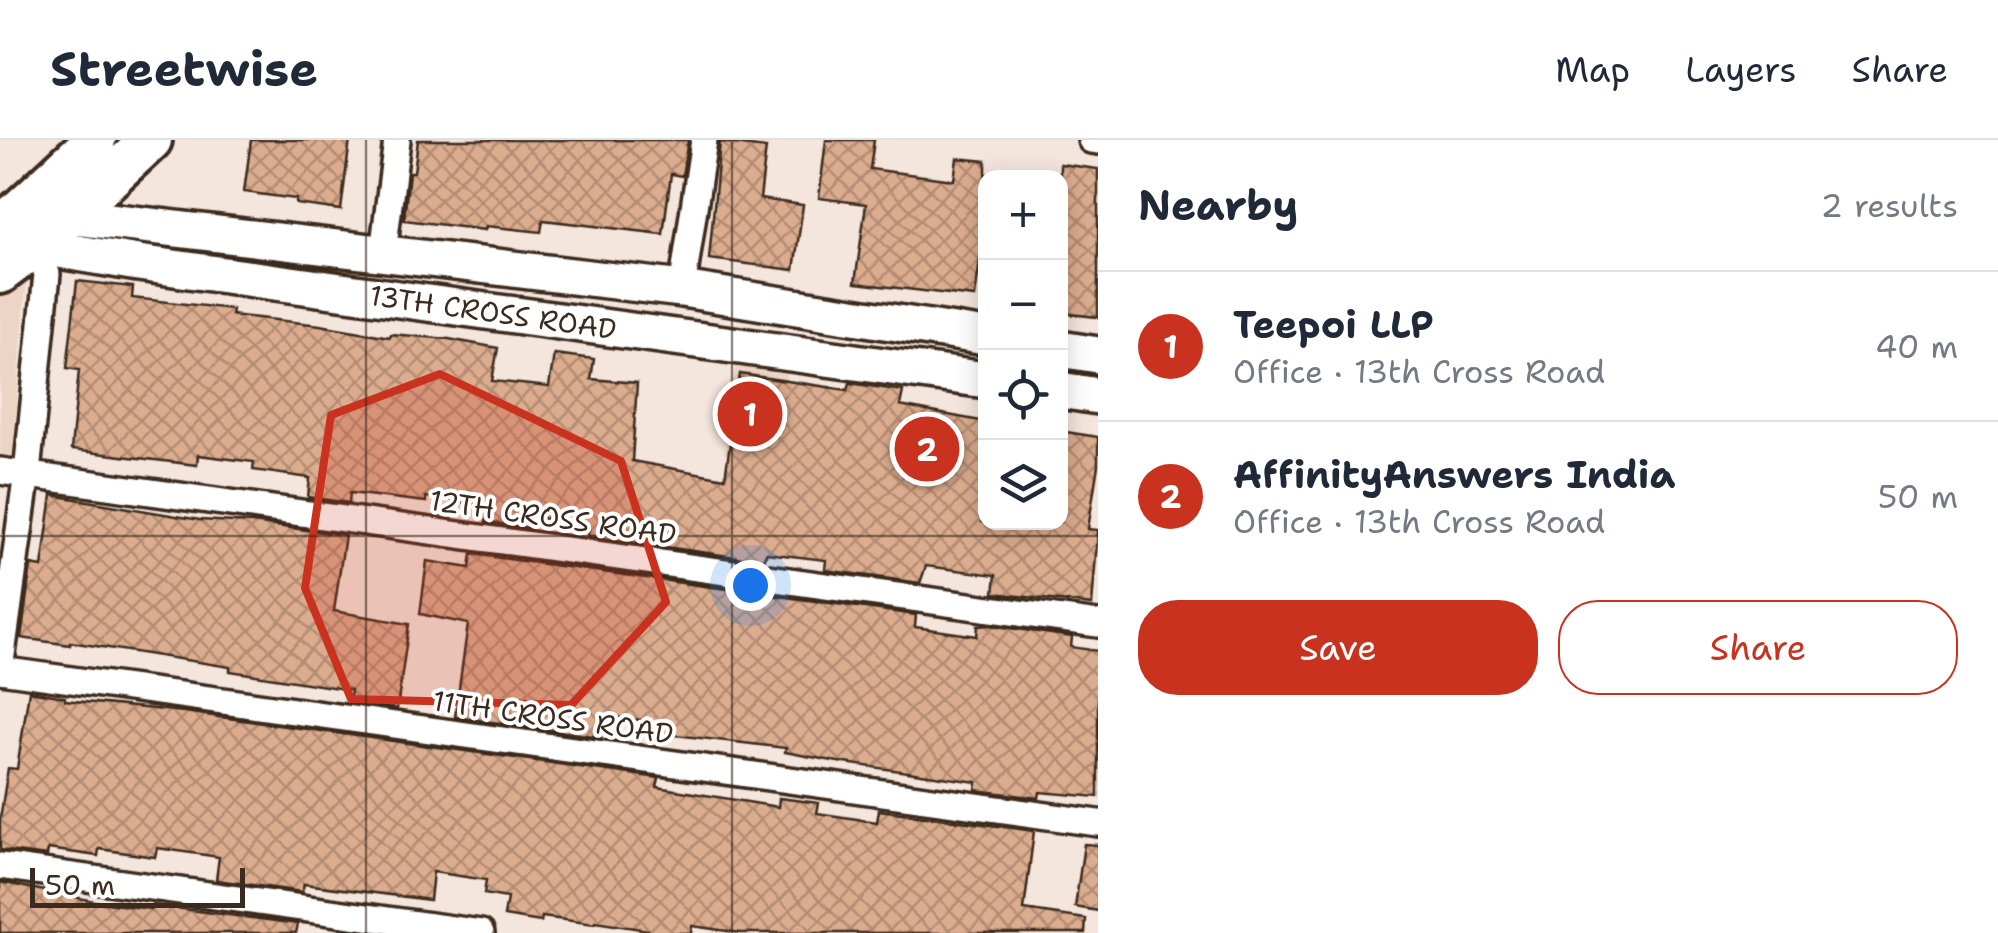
<!DOCTYPE html>
<meta charset="utf-8">
<style>
:root{--surface:#fff;--page:#f6f6f7;--text:#1f2937;--muted:#747a83;--line:#e0e1e3;--accent:#c8321e}
body{margin:0;font-family:"Shantell Sans",sans-serif;background:var(--page);color:var(--text)}
.controls{position:absolute;right:30px;top:30px;display:grid;overflow:hidden;border-radius:20px;box-shadow:0 5px 25px #0003}
.controls button{width:90px;height:90px;display:grid;place-items:center;padding:0;border:0;border-bottom:2px solid var(--line);background:var(--surface);color:var(--text);font:50px sans-serif}
.scale{position:absolute;left:30px;bottom:25px;width:215px;box-sizing:border-box;padding-left:10px;border:5px solid #3b2a1e;border-top:0;font-size:28px;line-height:35px;white-space:nowrap;color:#3b2a1e;-webkit-text-stroke:8px #fff;paint-order:stroke}
.you{position:absolute;left:750px;top:445px;width:35px;height:35px;margin:-25px;border:8px solid #fff;border-radius:50%;background:#1a73e8;box-shadow:0 0 0 15px #1a73e833}
.badge{display:grid;place-items:center;width:65px;height:65px;border-radius:50%;background:var(--accent);color:#fff;font-size:32px;font-weight:700}
.pin{position:absolute;translate:-50% -50%;border:5px solid #fff;box-shadow:0 2px 10px #0006}
.list{margin:0;padding:0;list-style:none}
h2{display:flex;justify-content:space-between;align-items:center;height:130px;margin:0;padding:0 40px;font-size:42px}
h2 small{font-size:32px;font-weight:400;color:var(--muted)}
.list li{display:grid;grid-template-columns:65px 1fr auto;gap:30px;align-items:center;box-sizing:border-box;height:150px;padding:0 40px;border-top:2px solid var(--line)}
.list b{display:block;font-size:38px;white-space:nowrap}
.list p{margin:0;font-size:32px;white-space:nowrap;color:var(--muted)}
.list em{font-size:32px;font-style:normal;color:var(--muted)}
.actions{display:flex;gap:20px;padding:30px 40px}
.actions a{flex:1;padding:22px 0;border:2px solid var(--accent);border-radius:40px;text-align:center;font-size:35px;color:var(--accent)}
.actions .main{background:var(--accent);color:#fff}
.icon{flex:none;width:55px;height:55px;fill:none;stroke:currentColor;stroke-width:2;stroke-linecap:round;stroke-linejoin:round}
.map{position:relative;flex:none;width:1098px;height:793px;overflow:hidden}
header{display:flex;align-items:center;gap:60px;box-sizing:border-box;height:140px;padding:0 50px;background:var(--surface);border-bottom:2px solid var(--line)}
header strong{font-size:48px}
nav{display:flex;gap:55px;margin-inline-start:auto;font-size:35px}
main{display:flex}
aside{flex:1;background:var(--surface)}
.map>svg:first-child{display:block}
</style>
<header>
<strong>Streetwise</strong>
<nav><a>Map</a><a>Layers</a><a>Share</a></nav>
</header>
<main>
<div class="map">
<svg width="1098" height="793" viewBox="0 0 1098 793">
<defs>
<pattern id="building-cross-hatch" width="8" height="8" patternUnits="userSpaceOnUse" patternTransform="scale(2.5)"><rect width="8" height="8" fill="#dcac8e"/><path d="M0 0l8 8M0 8l8-8" fill="none" stroke="#b48c73"/></pattern>
</defs>
<rect width="100%" height="100%" fill="#f4e6dd"/>
<filter id="ink" filterUnits="userSpaceOnUse"><feTurbulence type="fractalNoise" baseFrequency=".01" numOctaves="2"/><feDisplacementMap in="SourceGraphic" scale="20" xChannelSelector="R" yChannelSelector="G"/><feConvolveMatrix kernelMatrix="1 2 1 2 8 2 1 2 1" color-interpolation-filters="sRGB"/></filter>
<g filter="url(#ink)">
<path fill="#edd5c5" d="M27 133 12 321 0 320V149Z
M736 220 788 227 776 321 724 314Z"/>
<path fill="url(#building-cross-hatch)" stroke="#3b2a1e" stroke-width="2.5" d="M251 0H350L341 70 296 64V59L244 52Z
M418 0H688L682 36 671 34 663 94 543 80 541 92 486 86 485 90 404 80 409 32H414Z
M826 0H874L870 29 954 40 957 18 986 21V76L975 157 855 143 866 64 819 58Z
M720 2 766 8 760 59 803 65 794 130 709 119Z
M1060 24 1098 29V177L1060 173Z
M77 141 133 147 132 158 232 169 231 175 320 185 390 197 391 194 449 199 498 208 492 241 549 247 554 214 594 219 591 239 637 243 632 321 725 338 740 234 848 250 850 243 903 251 900 266 986 282 982 382H1060V291L1098 297V325L1088 389 1098 390 1092 465 994 453 996 435 926 426 920 443 825 430 826 420 766 413 764 421 588 396 589 385 532 377 530 388 486 382 488 366 426 357V362L350 353 349 363 308 357 310 338 253 330 254 322 198 315 197 325 71 310 79 230 67 228Z
M52 355 200 380 252 383 345 395 334 471 409 484 397 569 349 562 351 550 230 531V527L70 502V505L21 498 31 425 42 427Z
M472 414 916 475 915 487 977 496 978 486 990 485 1072 497 1071 507 1098 511V657L1040 652 1039 658 976 650 977 642 838 622 785 612 786 608 649 592 650 581 604 576 601 597 455 577 468 484 420 474 427 421 470 428Z
M29 551 65 557V560L184 572 659 638 657 647 778 667 779 658 819 663 817 673 877 682 879 670 1034 691 1024 770 1086 779 1085 793H741L692 786 691 793H647L648 790 595 782 594 784 542 777 541 782 504 776 507 758 484 754 486 740 433 732 430 760 304 744 302 752 216 740 219 717 157 708 155 717 99 709 98 716 48 709 47 716 0 710V679L8 628 17 629Z
M1084 704 1098 705V771L1075 767Z
M0 742 99 762 151 769 152 765 298 784 296 793H0Z"/>
<g fill="none" stroke-linecap="round" stroke-linejoin="round">
<defs>
<path id="street" d="M1091 0 1098 1
M383 113 397 0
M682 149 704 0
M0 331 1098 484
M0 529 27 333 47 134 37 105
M0 530 1098 683
M0 726 481 793"/>
<path id="secondary" d="M50 74 682 149 986 197
M16 103 138 123 986 240
M1060 209 1098 215
M1060 250 1098 256"/>
<path id="primary" d="M0 88 95 0
M0 133 37 105 151 0"/>
</defs>
<use href="#street" stroke="#3b2a1e" stroke-width="32"/>
<use href="#secondary" stroke="#3b2a1e" stroke-width="42"/>
<use href="#primary" stroke="#3b2a1e" stroke-width="48"/>
<use href="#street" stroke="#fff" stroke-width="25"/>
<use href="#secondary" stroke="#fff" stroke-width="35"/>
<use href="#primary" stroke="#fff" stroke-width="40"/>
</g>
</g>
<path fill="#c8321e" fill-opacity="0.2" stroke="#c8321e" stroke-width="8" stroke-linejoin="round" d="M440 234 621 321 666 462 571 565 351 559 305 448 331 275Z"/>
<path fill="none" stroke="#3b2a1e" stroke-width="2.5" stroke-opacity="0.55" d="M366 0V793M732 0V793M0 396H1098"/>
<g text-anchor="middle" stroke-width="8" stroke-linejoin="round" paint-order="stroke">
<g font-size="28" fill="#3b2a1e" stroke="#fff">
<text transform="translate(493 172) rotate(8)" y="10">13TH CROSS ROAD</text>
<text transform="translate(553 377) rotate(8)" y="10">12TH CROSS ROAD</text>
<text transform="translate(553 577) rotate(8)" y="10">11TH CROSS ROAD</text>
</g>
</g>
</svg>
<div class="controls">
<button>+</button>
<button>−</button>
<button><svg class="icon" aria-label="locate" viewBox="0 0 24 24"><circle cx="12" cy="12" r="6"/><path d="M12 2v4M12 18v4M2 12h4M18 12h4"/></svg></button>
<button><svg class="icon" aria-label="layers" viewBox="0 0 24 24"><path d="M12 4l9 5-9 5-9-5zM3 14l9 5 9-5"/></svg></button>
</div>
<div class="scale">50 m</div>
<div class="you"></div>
<div class="pin badge" style="left:750px;top:274px">1</div>
<div class="pin badge" style="left:927px;top:309px">2</div>
</div>
<aside>
<h2>Nearby<small>2 results</small></h2>
<ul class="list">
<li><span class="badge">1</span><div><b>Teepoi LLP</b><p>Office · 13th Cross Road</p></div><em>40 m</em></li>
<li><span class="badge">2</span><div><b>AffinityAnswers India</b><p>Office · 13th Cross Road</p></div><em>50 m</em></li>
</ul>
<div class="actions"><a class="main">Save</a><a>Share</a></div>
</aside>
</main>
